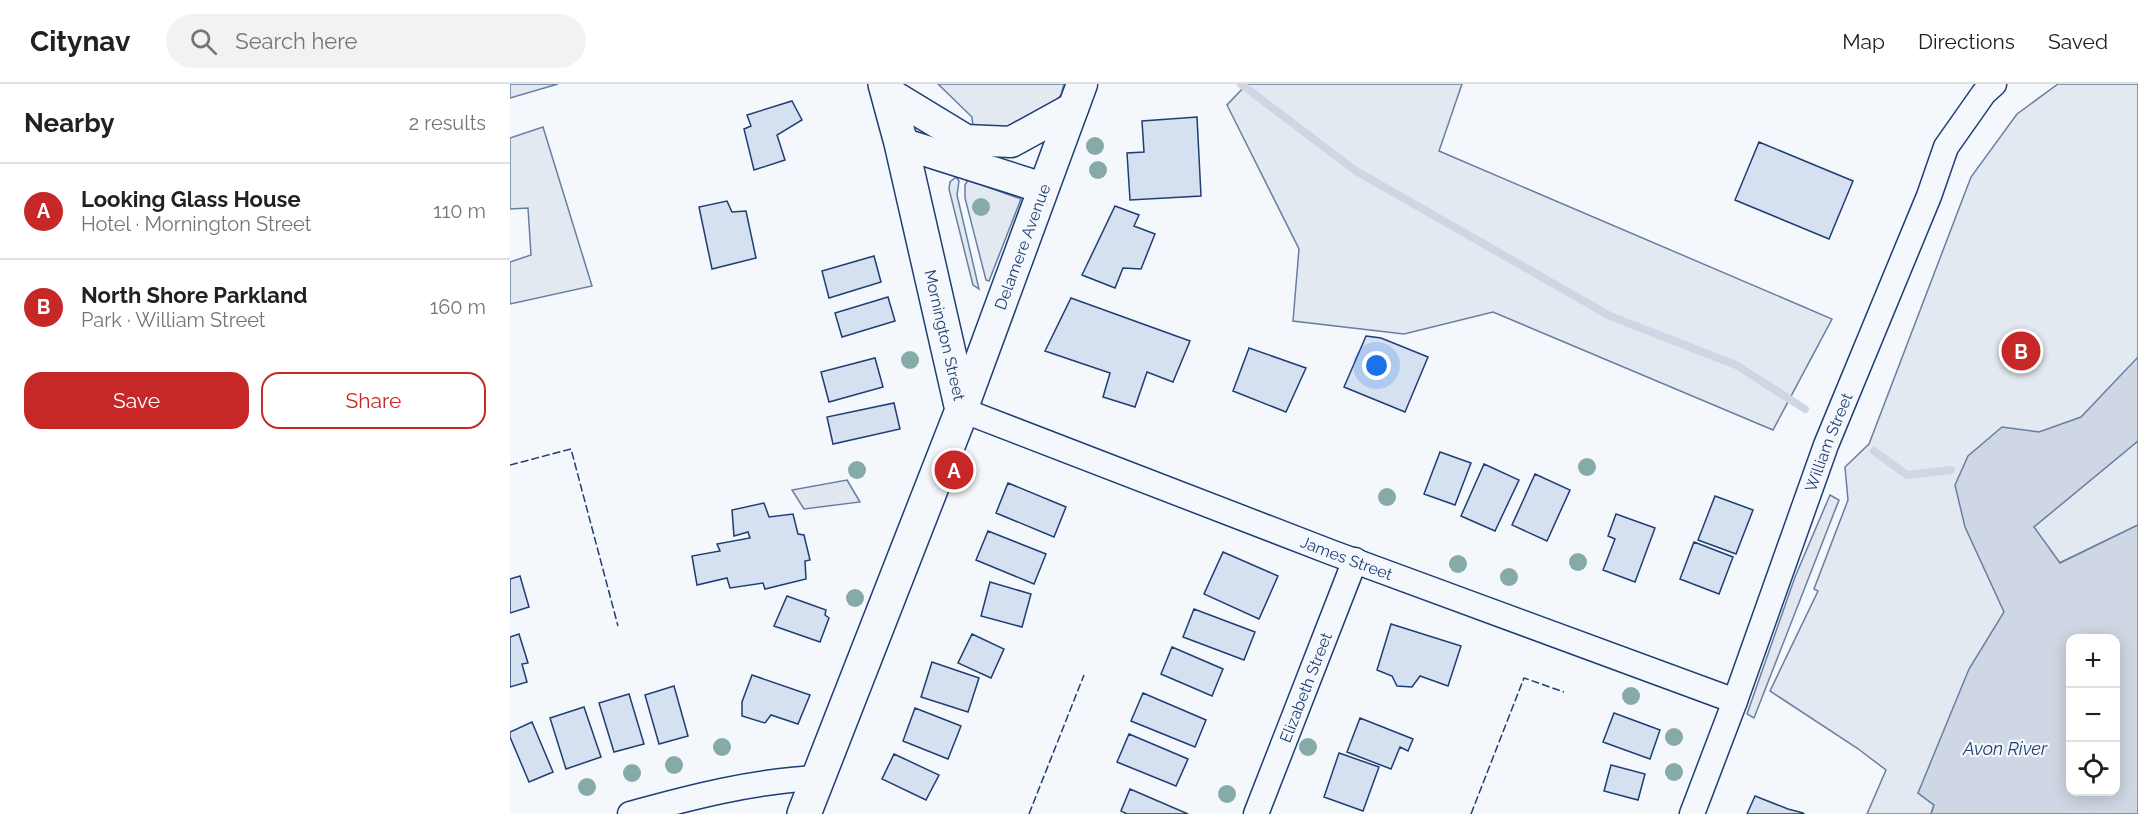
<!DOCTYPE html>
<meta charset="utf-8">
<style>
:root{--surface:#fff;--page:#f2f2f2;--text:#202124;--muted:#757577;--line:#e0e0e0;--accent:#c62828}
body{margin:0;font-family:Raleway,sans-serif;background:var(--page);color:var(--text)}
.controls{position:absolute;right:18px;bottom:18px;display:grid;overflow:hidden;border-radius:12px;box-shadow:0 3px 15px #0003}
.controls button{width:54px;height:54px;display:grid;place-items:center;padding:0;border:0;border-bottom:2px solid var(--line);background:var(--surface);color:var(--text);font:30px sans-serif}
.you{position:absolute;left:867px;top:282px;width:21px;height:21px;margin:-15px;border:4px solid #fff;border-radius:50%;background:#1a73e8;box-shadow:0 0 0 9px #1a73e833}
.badge{display:grid;place-items:center;width:39px;height:39px;border-radius:50%;background:var(--accent);color:#fff;font-size:20px;font-weight:700}
.pin{position:absolute;translate:-50% -50%;border:3px solid #fff;box-shadow:0 2px 6px #0006}
.list{margin:0;padding:0;list-style:none}
h2{display:flex;justify-content:space-between;align-items:center;height:78px;margin:0;padding:0 24px;font-size:26px}
h2 small{font-size:20px;font-weight:400;color:var(--muted)}
.list li{display:grid;grid-template-columns:39px 1fr auto;gap:18px;align-items:center;box-sizing:border-box;height:96px;padding:0 24px;border-top:2px solid var(--line)}
.list b{display:block;font-size:22px;white-space:nowrap}
.list p{margin:0;font-size:20px;white-space:nowrap;color:var(--muted)}
.list em{font-size:20px;font-style:normal;color:var(--muted)}
.actions{display:flex;gap:12px;padding:18px 24px}
.actions a{flex:1;padding:14px 0;border:2px solid var(--accent);border-radius:18px;text-align:center;font-size:21px;color:var(--accent)}
.actions .main{background:var(--accent);color:#fff}
.icon{flex:none;width:33px;height:33px;fill:none;stroke:currentColor;stroke-width:2;stroke-linecap:round;stroke-linejoin:round}
.map{position:relative;flex:none;width:1628px;height:730px;overflow:hidden}
header{display:flex;align-items:center;gap:36px;box-sizing:border-box;height:84px;padding:0 30px;background:var(--surface);border-bottom:2px solid var(--line)}
header strong{font-size:28px}
nav{display:flex;gap:33px;margin-inline-start:auto;font-size:21px}
.search{width:420px;height:54px;background:var(--page);display:flex;align-items:center;gap:15px;box-sizing:border-box;padding:0 21px;border-radius:33px;color:var(--muted);font-size:22px}
main{display:flex}
aside{flex:1;background:var(--surface)}
.map>svg:first-child{display:block}
</style>
<header>
<strong>Citynav</strong>
<div class="search"><svg class="icon" aria-label="search" viewBox="0 0 24 24"><circle cx="10" cy="10" r="6"/><path d="M15 15l6 6"/></svg>Search here</div>
<nav><a>Map</a><a>Directions</a><a>Saved</a></nav>
</header>
<main>
<aside>
<h2>Nearby<small>2 results</small></h2>
<ul class="list">
<li><span class="badge">A</span><div><b>Looking Glass House</b><p>Hotel · Mornington Street</p></div><em>110 m</em></li>
<li><span class="badge">B</span><div><b>North Shore Parkland</b><p>Park · William Street</p></div><em>160 m</em></li>
</ul>
<div class="actions"><a class="main">Save</a><a>Share</a></div>
</aside>
<div class="map">
<svg width="1628" height="730" viewBox="0 0 1628 730">
<rect width="100%" height="100%" fill="#f4f7fb"/>
<path fill="#e3e9f0" stroke="#687fa3" stroke-width="1.5" d="M0 0H48L0 14Z
M428 0H554L551 11 536 27 497 47 463 43 462 33Z
M737 0H952L929 67 1322 235 1263 346 983 228 894 250 783 237 789 165 717 21Z
M1548 0H1628V441L1547 480 1408 709 1424 721 1421 730H1357L1376 686 1347 664 1260 607 1308 507 1304 505 1338 416 1335 383 1359 360 1461 93 1507 30Z
M33 43 82 202 0 220V178L21 171 18 124 0 125V54Z
M446 93 449 97 447 111 469 205 463 201 439 105 440 98Z
M458 96 511 115 479 197 476 196 455 114V101Z"/>
<path fill="#e3e8f0" stroke="#687fa3" stroke-width="1.5" d="M337 396 350 418 294 425 282 406Z
M1320 411 1329 416 1244 634 1237 630 1285 493Z"/>
<path fill="#cfd7e4" stroke="#687fa3" stroke-width="1.5" fill-rule="evenodd" d="M1628 273V357L1524 443 1550 479 1628 441V730H1421L1424 721 1408 709 1459 585 1494 528 1455 443 1445 401 1458 372 1492 343 1529 348 1571 333ZM1560 554H1606V708H1560Z"/>
<g fill="none" stroke-linecap="round" stroke-linejoin="round">
<path stroke="#cfd7e4" stroke-width="8" d="M731 0 846 87 1100 232 1226 281 1295 325
M1364 367 1397 391 1441 386"/>
</g>
<path fill="#d5e0f0" stroke="#1d3f73" stroke-width="1.5" d="M282 17 292 36 267 51 275 76 244 86 234 45 241 42 237 31Z
M687 33 691 112 620 116 617 69 634 68 632 37Z
M1249 58 1343 97 1319 155 1225 116Z
M217 117 222 128 236 127 246 174 202 185 189 123Z
M605 122 629 131 624 142 645 150 631 185 613 184 605 204 572 191Z
M364 172 371 198 319 214 312 187Z
M378 213 385 237 332 253 325 229Z
M561 214 680 257 663 298 637 288 625 323 593 313 600 289 535 267Z
M856 252 871 254 918 273 895 328 834 303Z
M739 264 796 284 776 328 723 307Z
M365 274 373 303 319 318 311 288Z
M384 319 390 345 323 360 317 333Z
M930 368 961 379 945 421 914 410Z
M974 380 1009 396 985 447 951 432Z
M1025 390 1060 406 1037 457 1002 441Z
M498 399 556 423 544 453 486 429Z
M1205 412 1243 426 1226 470 1188 456Z
M254 419 259 433 283 430 288 450 294 451 300 476 295 477 296 495 255 505 253 499 220 504 217 494 187 501 182 472 210 467 207 460 240 454 238 448 224 452 222 426Z
M1106 430 1145 444 1125 498 1093 486 1105 455 1098 452Z
M478 447 536 470 524 500 466 476Z
M1184 458 1223 473 1209 510 1170 495Z
M713 468 768 492 749 535 694 510Z
M10 492 19 523 0 529V495Z
M480 498 521 510 512 543 471 532Z
M277 512 316 526 315 531 319 534 310 558 264 542Z
M684 525 745 548 734 576 673 553Z
M881 540 951 562 938 602 910 592 902 603 887 602 882 592 867 586Z
M9 550 18 579 12 580 17 598 0 603V553Z
M462 550 494 565 481 594 448 579Z
M662 563 713 585 702 612 651 590Z
M422 578 469 594 458 628 411 613Z
M242 591 300 611 288 640 261 631 255 639 232 632V618Z
M164 602 178 652 149 660 135 611Z
M633 609 696 636 685 663 621 637Z
M119 610 134 660 104 668 89 619Z
M74 623 91 673 56 685 40 634Z
M405 624 451 642 438 675 393 657Z
M1104 629 1150 646 1140 675 1093 658Z
M850 634 903 655 898 667 890 663 881 685 837 668Z
M22 638 43 688 19 698 0 653V648Z
M619 650 678 675 666 702 607 678Z
M829 669 869 683 853 727 814 713Z
M384 670 429 691 416 716 372 695Z
M1101 681 1135 690 1128 716 1094 707Z
M620 705 678 730H617L611 727Z
M1245 712 1278 725 1293 729 1294 730H1237Z"/>
<g fill="none" stroke-linecap="round" stroke-linejoin="round">
<defs>
<g id="minor">
<path id="s1" d="M452 326 823 469 1225 617"/>
<path d="M120 730C182 713 243 697 308 694"/>
<path id="s2" d="M746 730 845 476"/>
<path id="s3" d="M1182 730 1225 617 1316 361 1419 112 1436 63 1474 9 1484 0"/>
</g>
<g id="tertiary">
<path d="M377 8 456 56 501 58 563 24"/>
<path d="M391 59 533 104"/>
<path id="s4" d="M452 326 572 0"/>
</g>
<path id="secondary" d="M294 730 452 326 391 59 375 0"/>
</defs>
<use href="#minor" stroke="#1d3f73" stroke-width="27"/>
<use href="#tertiary" stroke="#1d3f73" stroke-width="33"/>
<use href="#secondary" stroke="#1d3f73" stroke-width="36"/>
<use href="#minor" stroke="#f4f7fb" stroke-width="24"/>
<use href="#tertiary" stroke="#f4f7fb" stroke-width="30"/>
<use href="#secondary" stroke="#f4f7fb" stroke-width="33"/>
<path stroke="#1d3f73" stroke-width="1.5" stroke-dasharray="8 3" stroke-linecap="butt" d="M0 381 61 365 108 542
M519 730 574 591
M961 730 1014 594 1054 608"/>
</g>
<g fill="#86aba6">
<circle cx="585" cy="62" r="9"/>
<circle cx="588" cy="86" r="9"/>
<circle cx="471" cy="123" r="9"/>
<circle cx="400" cy="276" r="9"/>
<circle cx="1077" cy="383" r="9"/>
<circle cx="347" cy="386" r="9"/>
<circle cx="877" cy="413" r="9"/>
<circle cx="1068" cy="478" r="9"/>
<circle cx="948" cy="480" r="9"/>
<circle cx="999" cy="493" r="9"/>
<circle cx="345" cy="514" r="9"/>
<circle cx="1121" cy="612" r="9"/>
<circle cx="1164" cy="653" r="9"/>
<circle cx="212" cy="663" r="9"/>
<circle cx="798" cy="663" r="9"/>
<circle cx="164" cy="681" r="9"/>
<circle cx="1164" cy="688" r="9"/>
<circle cx="122" cy="689" r="9"/>
<circle cx="77" cy="703" r="9"/>
<circle cx="717" cy="710" r="9"/>
</g>
<g text-anchor="middle" stroke-width="4.5" stroke-linejoin="round" paint-order="stroke">
<g font-size="16" fill="#1d3f73" stroke="#f4f7fb">
<text dy="6" stroke="none"><textPath href="#s4" startOffset="174">Delamere Avenue</textPath></text>
<text transform="translate(435 251) rotate(77)" y="6">Mornington Street</text>
<text dy="6" stroke="none"><textPath href="#s3" startOffset="396">William Street</textPath></text>
<text dy="6" stroke="none"><textPath href="#s1" startOffset="412">James Street</textPath></text>
<text dy="6" stroke="none"><textPath href="#s2" startOffset="136">Elizabeth Street</textPath></text>
</g>
<g font-size="18" font-style="italic" fill="#1d3f73" stroke="#f4f7fb">
<text x="1495" y="671">Avon River</text>
</g>
</g>
</svg>
<div class="controls">
<button>+</button>
<button>−</button>
<button><svg class="icon" aria-label="locate" viewBox="0 0 24 24"><circle cx="12" cy="12" r="6"/><path d="M12 2v4M12 18v4M2 12h4M18 12h4"/></svg></button>
</div>
<div class="you"></div>
<div class="pin badge" style="left:444px;top:386px">A</div>
<div class="pin badge" style="left:1511px;top:267px">B</div>
</div>
</main>
